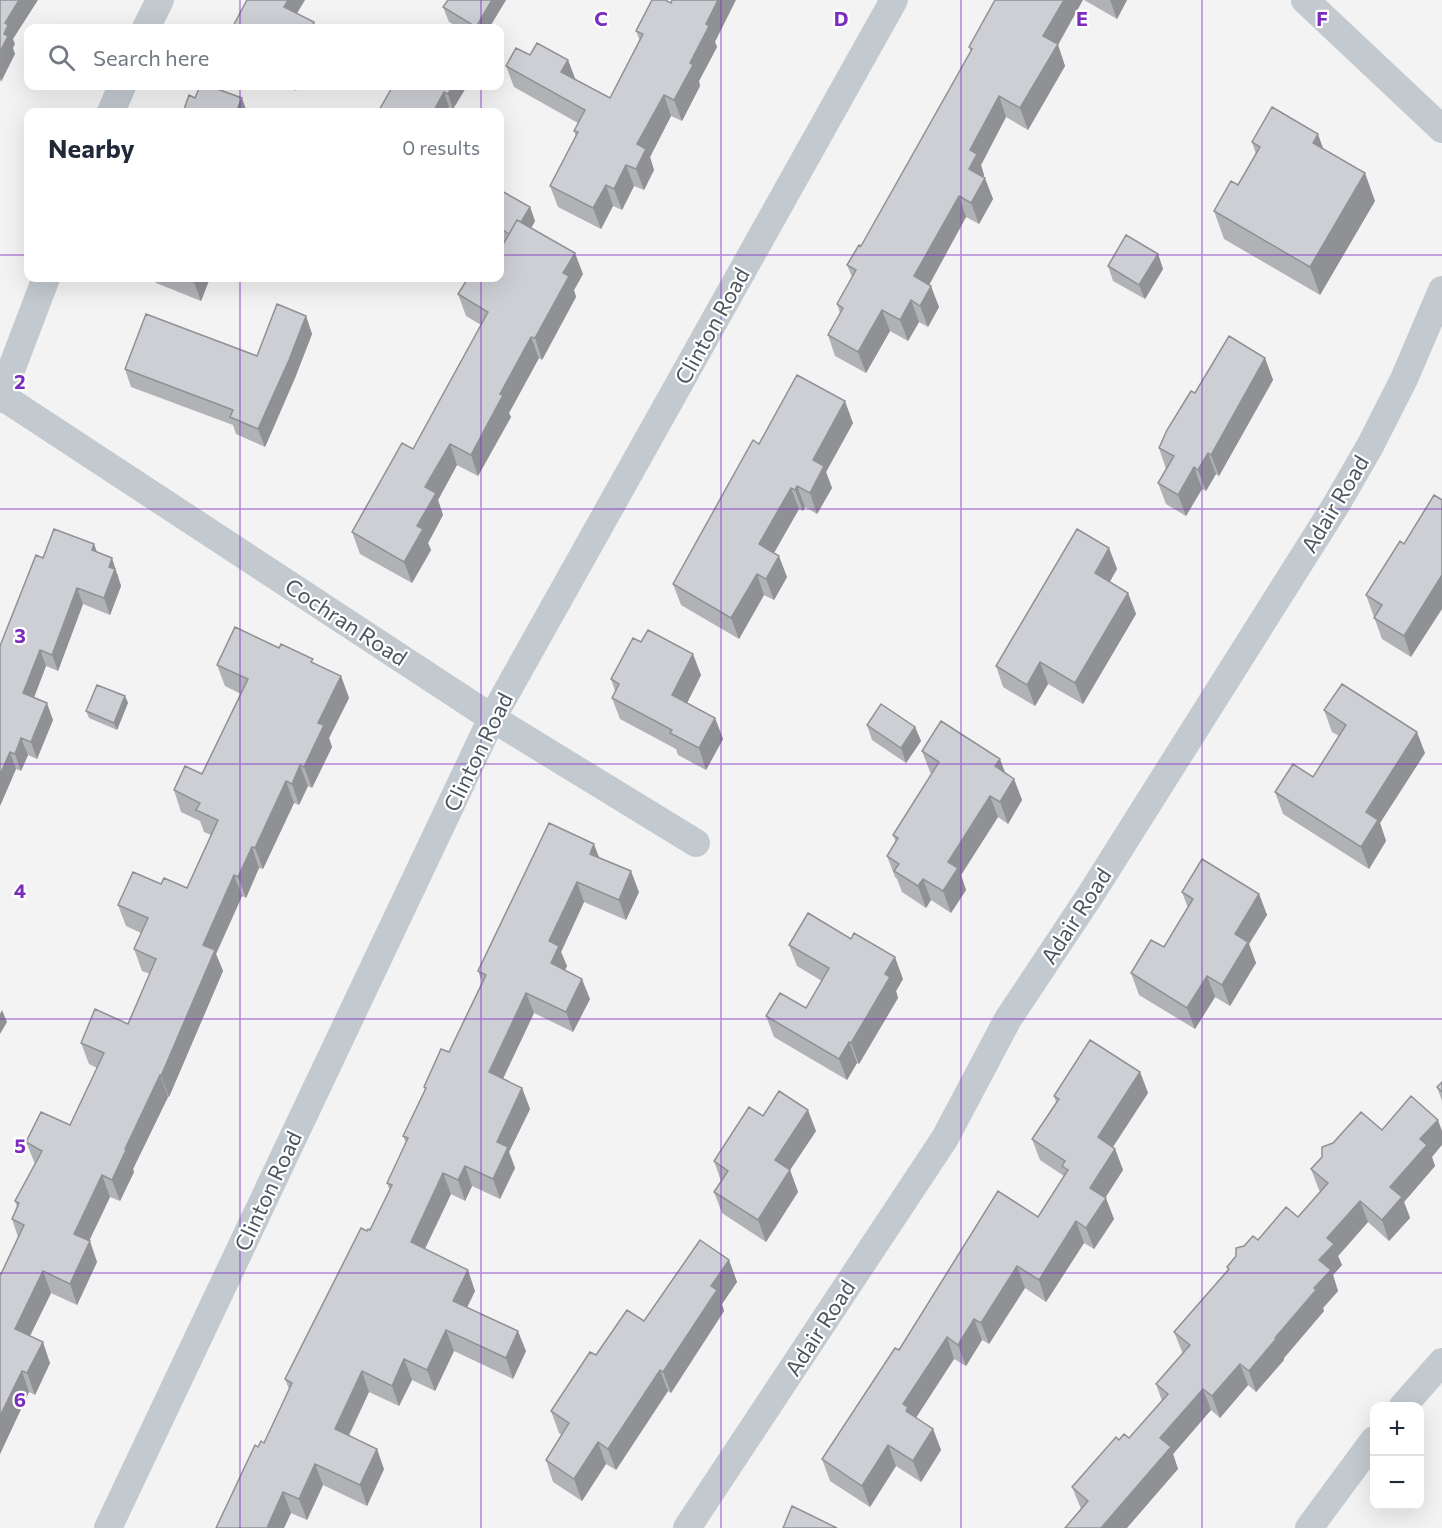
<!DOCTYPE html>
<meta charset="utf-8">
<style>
:root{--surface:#fff;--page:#f2f2f3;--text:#1f2937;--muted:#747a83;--line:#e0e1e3}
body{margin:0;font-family:Commissioner,sans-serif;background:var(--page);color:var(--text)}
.controls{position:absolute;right:18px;bottom:18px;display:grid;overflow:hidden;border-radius:12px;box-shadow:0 6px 24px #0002}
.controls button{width:54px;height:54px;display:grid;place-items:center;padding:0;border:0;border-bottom:2px solid var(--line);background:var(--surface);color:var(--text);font:30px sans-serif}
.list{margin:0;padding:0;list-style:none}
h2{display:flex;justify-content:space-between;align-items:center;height:78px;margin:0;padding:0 24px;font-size:26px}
h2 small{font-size:20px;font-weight:400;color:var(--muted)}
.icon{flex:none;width:33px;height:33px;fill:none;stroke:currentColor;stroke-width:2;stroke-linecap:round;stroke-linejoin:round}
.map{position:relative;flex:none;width:1442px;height:1528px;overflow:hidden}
.search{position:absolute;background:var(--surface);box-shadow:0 6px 24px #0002;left:24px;top:24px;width:480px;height:66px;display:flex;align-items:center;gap:15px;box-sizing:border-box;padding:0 21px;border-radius:12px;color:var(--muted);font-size:22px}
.panel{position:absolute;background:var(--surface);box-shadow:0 6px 24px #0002;left:24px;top:108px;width:480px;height:174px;border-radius:12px}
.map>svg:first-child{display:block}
</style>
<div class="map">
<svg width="1442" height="1528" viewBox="0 0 1442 1528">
<rect width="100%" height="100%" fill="#f4f3f3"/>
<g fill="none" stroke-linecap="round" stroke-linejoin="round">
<path stroke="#c2c9cf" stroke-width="28" d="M1305 0 1442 129
M146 28 160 0
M111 112 122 86
M0 395 492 718 696 843
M0 399 46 278
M1403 1406 1442 1362
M108 1528 492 718 894 0
M687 1528 945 1138 1008 1019 1091 894 1336 505 1370 446 1404 379 1442 290
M1309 1528 1374 1440"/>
</g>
<path fill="#b0b2b6" d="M448 0H506L489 28H460L449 22 443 7Z
M1084 0H1127L1117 19Z
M636 31 715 42 717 47 699 81 700 86 682 121 671 116 650 157 654 170 644 190 634 186 622 210 613 206 601 229 558 207 550 186 576 137 574 131 578 123 514 87 506 66 530 55 568 60 575 79 610 98 640 41Z
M1058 45 1065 66 1028 130 1006 117 981 165 984 175 983 177 993 199 979 224 966 217 929 285 939 307 928 327 919 322 908 341 890 331 866 373 835 356 828 335 840 313 837 304 852 277 847 265 861 246 971 52 969 47Z
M286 86H299L296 91Z
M393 86H467L453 109Z
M1252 142 1324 149 1375 201 1320 295 1224 239 1214 211 1238 185 1256 154Z
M500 190 530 207 535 221 531 228 583 274 574 290 576 297 542 360 539 358 509 413 511 417 478 476 457 465 438 500 443 515 428 543 431 550 412 583 360 554 352 532 413 449 481 325 466 316 458 294 500 278 504 242 500 240Z
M1158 254 1163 269 1145 299 1113 281 1108 266Z
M154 278H210L201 301 156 283Z
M306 316 312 334 295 378 265 447 236 434 233 425 131 387 125 369 257 356Z
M1265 358 1273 380 1219 476 1216 474 1206 491 1202 489 1186 516 1166 504 1158 483 1166 469 1159 448 1195 393Z
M853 423 826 472 832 488 817 514 805 507 803 511 799 509 774 553 787 577 774 600 764 595 739 639 681 605 673 584 759 444Z
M1400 541 1411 657 1382 639 1366 595Z
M94 544 97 552 118 575V576L121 586 110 615 83 604 58 671 46 666 34 698 53 720 37 759 28 755 21 771 16 769 0 806 43 558Z
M1109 548 1117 569 1110 582 1128 593 1136 614 1083 704 1048 684 1035 706 1003 687 996 666Z
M315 664 341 676 349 698 329 738 332 747 312 788 308 786 299 805 294 803 263 869 259 868 246 898 242 896 216 954 223 971 169 1097H168L133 1169 134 1172 120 1201 110 1197 89 1241 97 1262 77 1305 51 1293 30 1336 50 1363 35 1395 29 1392 0 1454V1273L1 1274 18 1237 12 1219 17 1207 15 1201 35 1164 26 1142 70 1125 97 1068 89 1064 81 1043 128 1024 150 974 142 971 134 949 141 933 126 926 118 905 161 884 187 888 211 835 204 832 200 821 181 812 174 790 202 774 241 694 225 686 217 665Z
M701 675 687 703 715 718 723 739 706 770 678 755 676 749 620 719 612 698 615 691 611 679Z
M125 696 128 703 117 730 89 718 86 711Z
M1324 710 1425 753 1380 823 1386 841 1369 869 1283 814 1275 792 1313 777 1339 736 1332 732Z
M867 725 915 727 921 741 906 763 872 740Z
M922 751 1006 773 1014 779 1022 800 1008 824 998 817 961 875 966 890 951 913 931 900 926 908 902 892 897 879 895 877 887 856 896 842 893 835 932 774 930 772Z
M599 857 639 892 626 920 584 902 561 952 567 966 565 970 590 999 573 1032 534 1013 503 1079 522 1088 530 1109 509 1152 515 1168 500 1199 472 1186 465 1201 451 1194 425 1249 475 1291 467 1307 526 1351 513 1379 454 1351 435 1391 412 1380 399 1406 369 1392 349 1436 384 1469 367 1506 323 1485 307 1520 291 1513 284 1528H216L258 1447 264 1443 289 1389 285 1379 370 1230 390 1191 387 1183 406 1143 403 1136 425 1090 424 1087 449 1052 482 982 478 971Z
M1182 892 1259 894 1267 915 1249 944 1256 963 1230 1006 1215 997 1195 1029 1139 995 1131 973 1164 947 1188 908Z
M789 945 903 979 896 991 898 998 859 1064 857 1063 847 1080 774 1037 766 1016 806 1008 822 981 797 966Z
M1140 1072 1148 1093 1113 1147 1115 1149 1123 1170 1105 1198 1114 1219 1094 1249 1084 1243 1046 1302 1025 1288 989 1344 982 1340 966 1366 954 1359 916 1418 933 1429 941 1450 921 1482 896 1466 870 1507 830 1481 822 1459 899 1350 1038 1217 1064 1176 1040 1160 1032 1139 1056 1102 1054 1096Z
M1442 1082V1101L1437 1087Z
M763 1116 816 1131 790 1170 798 1192 766 1242 722 1213 714 1192 721 1181 714 1161Z
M1382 1130 1432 1157 1435 1166 1404 1202 1410 1218 1389 1241 1368 1222 1338 1256 1342 1265 1333 1275 1338 1291 1323 1308 1324 1311 1284 1358V1360L1256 1392 1248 1385 1220 1418 1211 1410 1173 1454 1178 1469 1081 1509 1072 1487 1119 1440 1129 1438 1162 1401 1156 1384 1183 1354 1174 1332 1228 1270 1227 1267 1244 1246 1258 1240 1298 1217 1321 1192 1319 1190 1311 1169Z
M729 1260 737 1282 722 1304 724 1311 671 1393 668 1391 616 1470 606 1464 582 1501 553 1482 546 1460 562 1435 559 1433 551 1411 596 1355Z"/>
<path fill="#909194" d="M19 0H38L13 39 15 44 13 48 15 54 1 82 0 78V52L4 34 5 23Z
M288 0H305L290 25 284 7Z
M492 0H506L489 28H477L476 27Z
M718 0H736L715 42 717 47 699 81 700 86 682 121 674 100 706 24Z
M1064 0H1083L1058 45 1065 66 1028 130 1020 108 1043 36Z
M1110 0H1127L1117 19Z
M314 22 316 28H311Z
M568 60 576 81 561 72Z
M453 86H467L453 109 448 94Z
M444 92 449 107 446 112H433Z
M664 95 671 116 650 157 654 170 644 190 636 169 637 144Z
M999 96 1006 117 981 165 984 175 976 190 969 169 970 150Z
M242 98 247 112H236Z
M1318 134 1328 162 1313 143Z
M626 165 634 186 622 210 614 189Z
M1365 173 1375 201 1320 295 1310 267Z
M985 178 993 199 979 224 971 203Z
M606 185 613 206 601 229 593 208Z
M959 196 966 217 922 298 914 276Z
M530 207 535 221 519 250 514 236Z
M575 253 583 274 574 290 576 297 542 360 535 338 563 273Z
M1158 254 1163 269 1145 299 1139 285Z
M195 278H210L201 301 194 282Z
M931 286 939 307 928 327 920 306Z
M911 300 919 322 908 341 900 320Z
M882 310 890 331 866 373 858 352Z
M306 316 312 334 295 378 265 447 258 429Z
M531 337 539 358 509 413 511 417 478 476 471 455 500 394Z
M1265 358 1273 380 1219 476 1211 455Z
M845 401 853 423 826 472 832 488 817 514 810 493 813 460Z
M450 444 457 465 438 500 443 515 428 543 431 550 412 583 404 562 417 526 425 487Z
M1208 453 1216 474 1206 491 1198 470Z
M1194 467 1202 489 1186 516 1178 495Z
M797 486 805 507 803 511 795 490Z
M791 488 799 509 767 565 759 544Z
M94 544 100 561 92 550Z
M1109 548 1117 569 1102 594 1095 573Z
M779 556 787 577 774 600 766 579Z
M112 558 121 586 110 615 104 598 109 567Z
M757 574 764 595 739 639 731 618Z
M1442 575V609L1411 657 1404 636Z
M77 588 83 604 58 671 52 655Z
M1128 593 1136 614 1083 704 1075 683Z
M40 650 46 666 29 710 23 693Z
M693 654 701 675 680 717 672 695Z
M1040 662 1048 684 1035 706 1027 685Z
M341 676 349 698 329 738 332 747 312 788 304 767 318 723Z
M125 696 128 703 117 730 114 723Z
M47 703 53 720 37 759 31 742Z
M715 718 723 739 706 770 699 748Z
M915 727 921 741 906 763 901 748Z
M1417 732 1425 753 1380 823 1386 841 1369 869 1361 847 1366 812Z
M21 738 28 755 21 771 15 754Z
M10 752 16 769 0 806V775Z
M1000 759 1008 780 995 766Z
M300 765 308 786 299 805 292 784Z
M1014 779 1022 800 1008 824 1000 802Z
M286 781 294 803 263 869 255 848Z
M990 796 998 817 961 875 966 890 951 913 943 891 948 862Z
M594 844 602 865 590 854Z
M252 847 259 868 246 898 238 877Z
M631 871 639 892 626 920 619 900Z
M234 875 242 896 216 954 223 971 169 1097 161 1076 203 945Z
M923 879 931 900 926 908 918 886Z
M577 882 584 902 561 952 567 966 558 984 551 963 549 941Z
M1259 894 1267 915 1249 944 1256 963 1230 1006 1222 985 1235 934Z
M895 957 903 979 896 991 898 998 859 1064 851 1043 885 974Z
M1207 976 1215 997 1195 1029 1187 1008Z
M582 979 590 999 573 1032 566 1012Z
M526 993 534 1013 496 1093 489 1072Z
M2 1010 7 1022 0 1034V1014Z
M849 1042 857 1063 847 1080 839 1059Z
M1140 1072 1148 1093 1105 1159 1098 1137Z
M160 1075 168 1097 133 1169 134 1172 120 1201 112 1180 125 1149Z
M522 1088 530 1109 509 1152 515 1168 500 1199 493 1179 497 1142Z
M808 1110 816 1131 790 1170 798 1192 766 1242 758 1220 775 1160Z
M1438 1120 1442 1131V1145L1432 1157 1435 1166 1404 1202 1410 1218 1389 1241 1382 1220 1390 1187 1420 1139Z
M1115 1149 1123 1170 1098 1209 1090 1188Z
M465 1166 472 1186 465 1201 458 1180Z
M443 1173 451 1194 418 1263 411 1242Z
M102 1175 110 1197 82 1256 74 1234Z
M1106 1198 1114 1219 1094 1249 1086 1228Z
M1360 1201 1368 1222 1338 1256 1342 1265 1333 1275 1338 1291 1323 1308 1324 1311 1284 1358V1360L1256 1392 1249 1371 1314 1288 1319 1260 1327 1238Z
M1076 1221 1084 1243 1046 1302 1039 1280Z
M90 1241 97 1262 77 1305 70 1284Z
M729 1260 737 1282 722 1304 724 1311 671 1393 663 1372 711 1286Z
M1017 1266 1025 1288 989 1344 981 1323Z
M468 1270 475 1291 460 1322 453 1301Z
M43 1271 51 1293 23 1350 15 1329Z
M974 1319 982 1340 966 1366 958 1345Z
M446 1330 454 1351 435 1391 427 1370Z
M518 1331 526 1351 513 1379 506 1358Z
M947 1337 954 1359 913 1422V1433L903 1404Z
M43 1342 50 1363 35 1395 27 1373Z
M404 1359 412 1380 399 1406 392 1386Z
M1240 1364 1248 1385 1220 1418 1212 1396Z
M660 1370 668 1391 616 1470 608 1449Z
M22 1371 29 1392 0 1454V1416Z
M362 1371 369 1392 342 1449 335 1429Z
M1203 1389 1211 1410 1173 1454 1178 1469 1127 1528H1101L1160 1438Z
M933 1429 941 1450 921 1482 913 1461Z
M598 1442 606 1464 582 1501 574 1479Z
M888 1445 896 1466 870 1507 862 1486Z
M377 1449 384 1469 367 1506 360 1485Z
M315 1464 323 1485 307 1520 299 1499Z
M283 1492 291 1513 284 1528H267Z"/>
<path fill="#cdcfd4" stroke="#909194" stroke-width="1.5" d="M0 0H19L5 23 8 25 4 34 8 36 0 52Z
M247 0H288L284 7 314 22 311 28H232Z
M448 0H492L476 27 443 7Z
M652 0H665L671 3 672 0H718L706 24 709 26 690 63 693 65 674 100 664 95 637 144 646 149 636 169 626 165 614 189 606 185 593 208 550 186 578 132 574 131 585 110 506 66 516 48 530 55 537 43 568 60 561 72 610 98 643 34 636 31Z
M995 0H1064L1043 36 1058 44 1020 108 999 96 970 150 977 154 969 169 985 178 971 203 959 196 914 276 931 286 920 306 911 300 900 320 882 310 858 352 828 335 843 308 837 304 856 270 847 265 859 245 861 246 972 49 969 47Z
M200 86H209L242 98 236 112H183L189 95 195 98Z
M393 86H453L448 94 444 92 433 112H378Z
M1272 107 1318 134 1313 143 1365 173 1310 267 1214 211 1231 181 1238 185 1260 147 1252 142Z
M500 190 530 207 521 222 517 220 509 234 500 228Z
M517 220 575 253 563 273 569 276 535 338 531 337 500 394 503 395 471 455 450 444 425 487 436 493 417 526 423 529 404 562 352 532 402 443 413 449 488 312 458 294 468 278H500V250Z
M1126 235 1158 254 1139 285 1108 266Z
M183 278H195L194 282Z
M277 304 306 316 289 360 258 429 230 417 233 410 125 369 146 314 257 356Z
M1229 336 1265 358 1211 455 1208 453 1198 470 1194 467 1178 495 1158 483 1174 456 1159 448 1167 430 1191 391 1195 393Z
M797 375 845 401 813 460 824 466 810 493 797 486 795 490 791 488 759 544 779 556 766 579 757 574 731 618 673 584 753 440 759 444Z
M1434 495 1442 500V575L1404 636 1374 618 1382 605 1366 595 1400 541 1404 544Z
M54 529 94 544 92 550 112 558 109 567 115 569 104 598 77 588 52 655 40 650 23 693 47 703 31 742 21 738 15 754 10 752 0 775V646L36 555 43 558Z
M1077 529 1109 548 1095 573 1128 593 1075 683 1040 662 1027 685 996 666Z
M235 627 279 648 281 644 313 659 311 662 341 676 318 723 324 725 304 767 300 765 292 784 286 781 255 848 252 847 238 877 234 875 203 945 215 950 161 1076 160 1075 125 1149 126 1150 112 1180 102 1175 74 1234 90 1241 70 1284 43 1271 15 1329 43 1342 27 1373 22 1371 0 1416V1273L1 1274 24 1225 12 1219 19 1203 15 1201 42 1151 26 1142 41 1112 70 1125 104 1053 81 1043 95 1009 128 1024 156 959 134 949 148 918 118 905 133 872 161 884 164 878 187 888 218 820 196 810 200 803 174 790 185 766 202 774 248 679 217 665Z
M648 630 693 654 672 695 715 718 699 748 670 733 672 730 612 698 619 684 611 679 633 638 641 642Z
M1342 684 1417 732 1366 812 1378 820 1361 847 1275 792 1293 764 1313 777 1346 725 1324 710Z
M97 685 125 696 114 723 86 711Z
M881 704 915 727 901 748 867 725Z
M941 721 1000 759 995 766 1014 779 1000 802 990 796 948 862 958 868 943 891 923 879 918 886 894 871 899 864 887 856 898 838 893 835 939 762 922 751Z
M549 823 594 844 590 854 631 871 619 900 577 882 549 941 559 946 551 963 582 979 566 1012 526 993 489 1072 522 1088 497 1142 508 1147 493 1179 465 1166 458 1180 443 1173 411 1242 468 1270 453 1301 518 1331 506 1358 446 1330 427 1370 404 1359 392 1386 362 1371 335 1429 377 1449 360 1485 315 1464 299 1499 283 1492 267 1528H216L255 1445 258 1447 261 1441 264 1443 292 1383 285 1379 361 1228 367 1231 368 1229 370 1230 392 1185 387 1183 408 1138 403 1136 426 1088 424 1087 441 1049 449 1052 486 975 478 971Z
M1202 859 1259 894 1235 934 1248 942 1222 985 1207 976 1187 1008 1131 973 1151 940 1164 947 1193 899 1182 892Z
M808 913 851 939 854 933 895 957 885 974 890 977 851 1043 849 1042 839 1059 766 1016 780 993 806 1008 829 968 789 945Z
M1090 1040 1140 1072 1098 1137 1115 1149 1090 1188 1106 1198 1086 1228 1076 1221 1039 1280 1017 1266 981 1323 974 1319 958 1345 947 1337 903 1404 908 1407 906 1411 933 1429 913 1461 888 1445 862 1486 822 1459 895 1348 899 1350 998 1191 1038 1217 1068 1170 1062 1166 1065 1161 1032 1139 1059 1099 1054 1096Z
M1442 1082V1092L1437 1087Z
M779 1091 808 1110 775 1160 790 1170 758 1220 714 1192 728 1171 714 1161 749 1107 763 1116Z
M1411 1096 1438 1120 1420 1139 1427 1145 1390 1187 1402 1197 1382 1220 1360 1201 1327 1238 1334 1244 1319 1260 1331 1270 1314 1288 1316 1290 1275 1338 1276 1339 1249 1371 1240 1364 1212 1396 1203 1389 1160 1438 1171 1447 1101 1528H1065L1088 1501 1072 1487 1116 1437 1119 1440 1124 1434 1129 1438 1168 1394 1156 1384 1190 1345 1174 1332 1229 1269 1227 1267 1236 1256V1248L1244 1246 1253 1236 1258 1240 1286 1207 1298 1217 1328 1183 1311 1169 1322 1157V1147L1333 1143 1361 1112 1382 1130Z
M700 1240 729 1260 711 1286 717 1290 663 1372 660 1370 608 1449 598 1442 574 1479 546 1460 569 1423 551 1411 590 1352 596 1355 627 1310 644 1321Z
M792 1506 837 1528H783Z"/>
<path fill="none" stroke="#7b2cbf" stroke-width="1.5" stroke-opacity="0.55" d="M240 0V28M481 0V28M721 0V1528M961 0V1528M1202 0V1528M240 86V112M481 86V112M0 255H28M500 255H1442M240 278V1528M481 278V1528M0 509H1442M0 764H1442M0 1019H1442M0 1273H1442"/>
<g text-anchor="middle" stroke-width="4.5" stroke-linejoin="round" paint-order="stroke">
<g font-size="22" fill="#4c555e" stroke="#fff">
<text transform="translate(712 326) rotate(-61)" y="8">Clinton Road</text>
<text transform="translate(1335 504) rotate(-59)" y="8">Adair Road</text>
<text transform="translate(346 622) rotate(33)" y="8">Cochran Road</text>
<text transform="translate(478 752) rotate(-64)" y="8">Clinton Road</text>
<text transform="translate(1076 916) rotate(-57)" y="8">Adair Road</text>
<text transform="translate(268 1191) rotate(-65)" y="8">Clinton Road</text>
<text transform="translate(820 1328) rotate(-57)" y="8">Adair Road</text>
</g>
</g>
<g font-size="20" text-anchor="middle" font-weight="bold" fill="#7b2cbf" stroke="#fff" stroke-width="4.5" stroke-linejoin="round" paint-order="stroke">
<text x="601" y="26">C</text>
<text x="841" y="26">D</text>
<text x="1082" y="26">E</text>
<text x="1322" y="26">F</text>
<text x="20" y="389">2</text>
<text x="20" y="643">3</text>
<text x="20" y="898">4</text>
<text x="20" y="1153">5</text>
<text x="20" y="1407">6</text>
</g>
</svg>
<div class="controls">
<button>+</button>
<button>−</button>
</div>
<div class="search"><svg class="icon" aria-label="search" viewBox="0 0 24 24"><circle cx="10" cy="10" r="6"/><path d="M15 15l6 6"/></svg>Search here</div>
<section class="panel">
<h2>Nearby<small>0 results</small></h2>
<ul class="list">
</ul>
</section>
</div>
